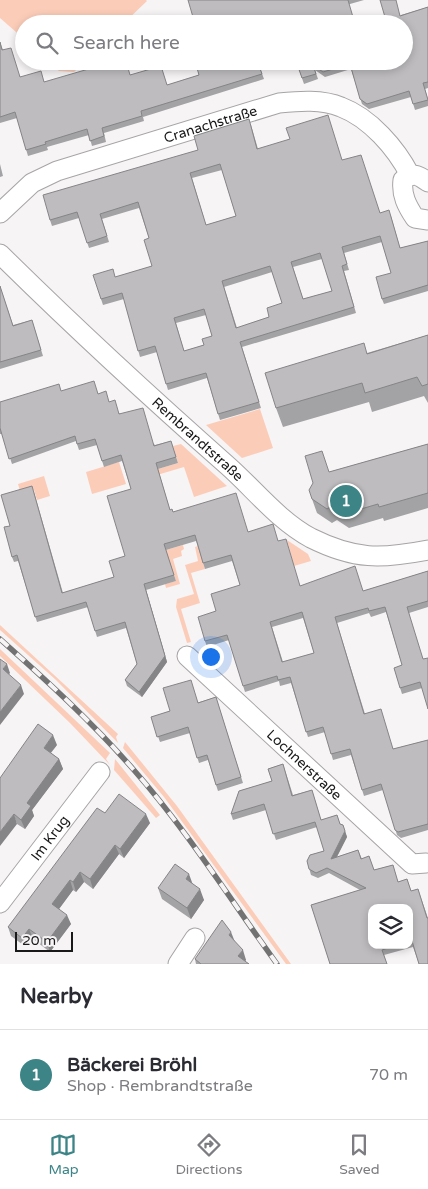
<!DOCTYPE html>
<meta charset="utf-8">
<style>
:root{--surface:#fff;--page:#f7f7f7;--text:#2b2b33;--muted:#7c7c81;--line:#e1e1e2;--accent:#3c8486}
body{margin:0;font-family:"Varela Round",sans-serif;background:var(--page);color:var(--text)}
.controls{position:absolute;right:15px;bottom:15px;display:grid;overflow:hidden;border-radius:10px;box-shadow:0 2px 8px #0003}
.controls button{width:45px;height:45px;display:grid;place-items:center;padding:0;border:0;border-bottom:1px solid var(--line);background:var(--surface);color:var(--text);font:25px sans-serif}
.scale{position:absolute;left:15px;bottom:12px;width:58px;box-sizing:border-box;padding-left:5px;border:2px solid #1a191a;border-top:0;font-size:14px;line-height:18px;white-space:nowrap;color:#1a191a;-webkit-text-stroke:4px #f7f4f6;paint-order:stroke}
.you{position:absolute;left:210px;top:656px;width:18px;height:18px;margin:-12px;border:4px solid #fff;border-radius:50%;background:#1a73e8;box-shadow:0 0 0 8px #1a73e833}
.badge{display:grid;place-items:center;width:32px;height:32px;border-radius:50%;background:var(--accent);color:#fff;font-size:16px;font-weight:700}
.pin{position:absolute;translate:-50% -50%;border:2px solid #fff;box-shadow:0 1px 5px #0006}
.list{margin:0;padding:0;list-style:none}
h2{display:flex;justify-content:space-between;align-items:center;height:65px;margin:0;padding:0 20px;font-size:21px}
h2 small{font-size:16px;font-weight:400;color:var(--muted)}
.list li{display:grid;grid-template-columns:32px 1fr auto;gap:15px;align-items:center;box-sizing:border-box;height:90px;padding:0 20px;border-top:1px solid var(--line)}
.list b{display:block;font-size:19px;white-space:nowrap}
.list p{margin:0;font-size:16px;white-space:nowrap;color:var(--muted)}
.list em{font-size:16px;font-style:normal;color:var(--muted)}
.icon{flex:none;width:28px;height:28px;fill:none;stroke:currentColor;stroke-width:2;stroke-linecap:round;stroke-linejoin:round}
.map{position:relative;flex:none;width:428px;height:964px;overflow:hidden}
.search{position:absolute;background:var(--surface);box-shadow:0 2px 8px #0003;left:15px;right:15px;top:15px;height:55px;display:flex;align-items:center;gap:12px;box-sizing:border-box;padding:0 18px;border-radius:28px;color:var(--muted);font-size:19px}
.sheet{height:155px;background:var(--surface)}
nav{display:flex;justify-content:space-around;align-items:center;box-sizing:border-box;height:70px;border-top:1px solid var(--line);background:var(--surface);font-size:14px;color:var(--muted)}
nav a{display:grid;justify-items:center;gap:2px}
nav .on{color:var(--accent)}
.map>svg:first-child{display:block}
</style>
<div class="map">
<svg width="428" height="964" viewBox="0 0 428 964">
<rect width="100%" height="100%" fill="#f7f4f6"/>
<path fill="#fbcdb9" d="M0 0H146L147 1 123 24H24V39L0 18Z
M48 61H85L74 72 59 71Z
M260 409 273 448 242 458 206 425Z
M181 444 227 486 194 497 184 467 130 483 128 478 178 463 173 446Z
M119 462 126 484 92 494 86 472Z
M44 476 50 496 37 500 34 490 21 494 18 484Z
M287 540 308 554 311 561 294 566Z
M183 545 184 549 181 551 182 556 173 559 180 584 166 588 165 584 176 581 166 550Z
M198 546 205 569 191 573 200 603 181 609 191 642 187 643 176 607 177 599 194 594 185 565 198 561 195 547Z
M0 625 118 734 116 737 118 743 56 680 0 630Z
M0 649 110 753 106 759 110 765 70 723 0 656Z
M125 742 177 806 291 964H286L164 797 123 748Z
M115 759 160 815 156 818 114 770Z"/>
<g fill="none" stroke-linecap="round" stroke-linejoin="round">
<defs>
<g id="minor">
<path d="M428 182C418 175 414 172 403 180 401 195 407 206 415 218L428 220"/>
<path id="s1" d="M0 213 32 183 57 171 279 103C299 101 322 99 341 107 370 118 396 148 410 175"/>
<path id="s2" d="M0 254C73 326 151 398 228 466 254 489 279 521 311 538 355 560 381 559 428 550"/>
<path id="s3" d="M187 656 412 864 426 863"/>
<path id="s4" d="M0 903 100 772"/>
<path d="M178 964 195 938"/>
</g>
</defs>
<use href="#minor" stroke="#a7a4a6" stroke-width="21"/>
<use href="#minor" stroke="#fff" stroke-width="19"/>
<defs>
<path id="rail" d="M0 639C46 680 92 722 133 769 186 829 230 899 277 964"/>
</defs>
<use href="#rail" stroke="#737273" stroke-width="5.5"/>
<use href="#rail" stroke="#f7f4f6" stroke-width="4" stroke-dasharray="11" stroke-linecap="butt"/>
</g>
<path fill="#a3a2a4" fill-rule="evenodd" d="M188 0H364L350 4Z
M428 7V88L425 89 428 99V106L415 110 411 97 369 109 362 104 351 69 325 77 315 70 318 79 304 84 296 61H404L401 15Z
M0 42 3 50 20 77 45 82 130 75 167 85 199 75 195 61H284L260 68 264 79 143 117 144 121 104 133 106 142 92 146 89 135 47 147 48 150 28 156 17 118 0 123Z
M251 125 258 149 342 160 380 213 391 216 400 248 428 241V291L384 304 382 299 391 273 382 242 344 253 349 270 344 271 356 313 242 347 261 408 220 420 207 378 168 390 157 352 140 357 124 299 103 305 101 299 116 277 152 266 149 238 139 208 102 219 109 242 89 248 79 218 52 226 50 220ZM222 170 236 216 206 225 192 178ZM322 259 332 291 303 299 293 267ZM272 272 282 303 269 317 237 328 224 287ZM206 315 212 336 204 345 184 351 176 323Z
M0 164 3 176 0 177Z
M0 286 13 325 32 320 43 356 0 369Z
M428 335V403L424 396 372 412 369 402 283 427 276 408 367 353Z
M61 391 98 394 109 402 120 414 155 445 171 441 178 463 158 469 170 510 173 512 248 532 278 541 300 586 363 591 428 571V607L409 613 422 688 402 694 394 668 402 665 386 612 371 617 369 613 337 623 365 714 393 749 428 740V830L401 838 397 835 383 790 364 796 351 755 333 760 325 732 308 737 291 683 280 686 279 681 245 692 229 640 207 647 205 641 216 611 240 585 232 561 205 569 196 541 166 550 176 581 146 590 167 662 142 697 127 686 125 680 137 664 126 628 97 637 88 607 37 622 18 561 14 562 12 557 10 526 34 492 63 593 114 577 125 556 131 489 122 461 104 467 97 445 79 450 76 441 12 464 2 434H0V402ZM303 618 314 653 283 662 272 627Z
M428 444V508L384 521 383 518 349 528 337 520 332 523 317 513 312 499 313 483 329 472Z
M216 697 243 783 218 791 208 760 199 763 190 733 160 742 151 717Z
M57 745 51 753 59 759 63 769 32 810 34 816 25 829 17 824 0 778Z
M283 764 293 795 312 790 321 820 337 815 340 824 343 825 347 837 337 857 358 850 362 859 369 856 374 870 393 865 398 882 407 879 411 891 418 889 428 918V964H419L413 947 384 955 387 964H330L311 905 360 890 329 873 318 878 311 875 307 861 310 855 324 851 317 827 276 840 266 810 233 820 231 814 239 791 272 781 268 769ZM372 908H409V945H372Z
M105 813 150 823 124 858 119 854 93 889 84 882 76 892 73 890 59 909 71 924 50 952 33 939 26 947 11 936 8 927Z
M193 884 204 900 191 919 162 899 158 888Z
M234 941 246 960 245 961 249 964H196L195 959Z"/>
<path fill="#858486" d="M146 590 167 662 142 697 139 692Z
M7 664 10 673 6 678 3 669Z
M21 685 24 694 0 725V712Z
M53 735 57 745 47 757 44 748Z
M59 759 63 769 32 810 34 816 25 829 21 820 27 803Z
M14 814 17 824 0 846V832Z
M146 814 150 823 124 858 120 849Z
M345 831 347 837 333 864 331 859Z
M115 845 119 854 93 889 90 879Z
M80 872 84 882 76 892 73 882Z
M189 874 193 885 186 879Z
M70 880 73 890 56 913 52 904Z
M200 889 204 900 191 919 187 908Z
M67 915 71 924 50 952 47 942Z
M29 929 33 939 26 947 22 938Z
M231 932 235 942 229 935Z
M243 950 246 960 243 964 238 956Z"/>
<path fill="#bebcbf" stroke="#858486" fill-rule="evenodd" d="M188 0H348L355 24H195Z
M380 0H396L400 16 428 7V82L423 83 428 100 413 104 409 91 367 104 360 99 350 64 323 72 313 65 316 74 302 78 296 61H404V24H387Z
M0 42 2 50 11 48 20 77 41 71 44 82 109 63 108 61H126L130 75 161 66 167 85 199 75 195 61H264L258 63 262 74 141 111 142 116 102 128 104 136 90 141 87 129 45 142 46 144 26 150 15 112 0 117Z
M328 115 342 160 361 155 380 213 389 210 400 248 428 241V285L382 299 376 277 391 273 380 236 342 247 347 264 342 266 354 307 240 342 259 402 218 414 206 373 166 384 155 346 138 351 122 293 101 299 93 275 113 269 115 277 152 266 144 240 149 238 138 202 100 214 107 236 87 243 77 212 50 220 43 195 198 150 194 136 249 119 257 149 290 139 286 128ZM220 164 236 216 206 225 190 173ZM320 253 332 291 303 299 291 262ZM270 266 282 303 267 308 269 317 236 328 222 281ZM204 309 212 336 202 339 204 345 184 351 174 318Z
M0 286 13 326 32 320 41 350 0 362Z
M428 335V384L422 386 417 377 365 393 362 383 276 408 265 373 364 343 367 354Z
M94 381 98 394 106 391 109 402 115 400 119 414 143 408 154 446 171 441 176 457 156 463 170 510 172 509 173 512 236 493 248 532 273 524 278 541 286 539 300 586 355 566 363 591 428 571V601L407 607 423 659 428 658V709L420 682 400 688 394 668 402 665 385 607 369 611 368 608 335 617 364 714 381 709 393 749 428 740V824L398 832 395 830 381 784 362 790 350 749 331 754 323 727 306 732 290 677 278 680 277 676 243 686 227 635 205 641 198 617 216 611 211 594 240 585 231 555 203 563 195 535 164 544 174 575 144 584 165 656 139 692 125 680 137 664 125 622 95 631 86 602 35 617 17 555 12 557 4 527 10 526 1 495 32 486 62 593 114 577 109 561 125 556 107 496 131 489 121 455 102 461 95 439 77 444 75 436 9 459 0 428V402L59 384 61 391ZM302 612 314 653 282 662 270 622Z
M428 444V493L379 507 378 504 344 514 332 506 327 509 312 499 309 490 313 483 305 456 322 451 329 472Z
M0 659 7 664 3 669 21 685 0 712Z
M191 680 198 703 216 697 241 777 216 785 207 755 197 758 188 727 157 737 151 717 170 711 163 688Z
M38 724 53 735 44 748 59 759 27 803 31 806 21 820 14 814 0 832V778Z
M283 764 292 796 312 790 321 820 337 815 340 824 343 825 345 831 331 859 358 850 361 859 369 856 374 870 393 865 398 882 407 879 411 891 418 889 427 918H428V964H419L412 941 409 942V908H372V945H397L382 950 387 964H330L311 905 366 888 327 868 316 873 309 869 307 861 310 855 324 851 315 822 273 834 264 804 231 814 239 791 272 781 268 769Z
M119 794 146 814 120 849 115 845 90 879 80 872 73 882 70 880 52 904 67 915 47 942 29 929 22 938 8 927 97 808 105 813Z
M175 864 189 874 186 879 200 889 187 908 158 888Z
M222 920 231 932 229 935 243 950 238 956 249 964H201L195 959Z"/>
<g text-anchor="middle" stroke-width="4" stroke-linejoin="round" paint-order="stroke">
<g font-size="14" fill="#1a191a" stroke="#f7f4f6">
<text dy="5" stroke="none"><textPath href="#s1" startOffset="232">Cranachstraße</textPath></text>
<text dy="5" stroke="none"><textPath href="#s2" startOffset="271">Rembrandtstraße</textPath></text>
<text dy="5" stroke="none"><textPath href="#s3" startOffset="160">Lochnerstraße</textPath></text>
<text dy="5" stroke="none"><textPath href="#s4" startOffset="82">Im Krug</textPath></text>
</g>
</g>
</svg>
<div class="controls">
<button><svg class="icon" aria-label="layers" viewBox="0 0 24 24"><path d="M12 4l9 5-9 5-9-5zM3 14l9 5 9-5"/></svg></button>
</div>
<div class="scale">20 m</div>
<div class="you"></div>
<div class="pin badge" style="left:346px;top:501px">1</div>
<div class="search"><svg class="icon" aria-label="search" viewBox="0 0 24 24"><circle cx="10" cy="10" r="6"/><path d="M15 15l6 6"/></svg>Search here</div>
</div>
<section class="sheet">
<h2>Nearby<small></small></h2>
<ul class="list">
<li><span class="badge">1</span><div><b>Bäckerei Bröhl</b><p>Shop · Rembrandtstraße</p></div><em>70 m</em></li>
</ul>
</section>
<nav>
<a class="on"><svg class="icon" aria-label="map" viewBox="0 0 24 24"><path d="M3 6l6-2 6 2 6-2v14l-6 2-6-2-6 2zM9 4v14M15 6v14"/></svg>Map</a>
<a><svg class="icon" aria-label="directions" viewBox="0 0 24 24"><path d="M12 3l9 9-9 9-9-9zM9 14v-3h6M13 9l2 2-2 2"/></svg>Directions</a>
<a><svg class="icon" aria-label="saved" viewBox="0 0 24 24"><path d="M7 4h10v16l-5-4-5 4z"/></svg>Saved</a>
</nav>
